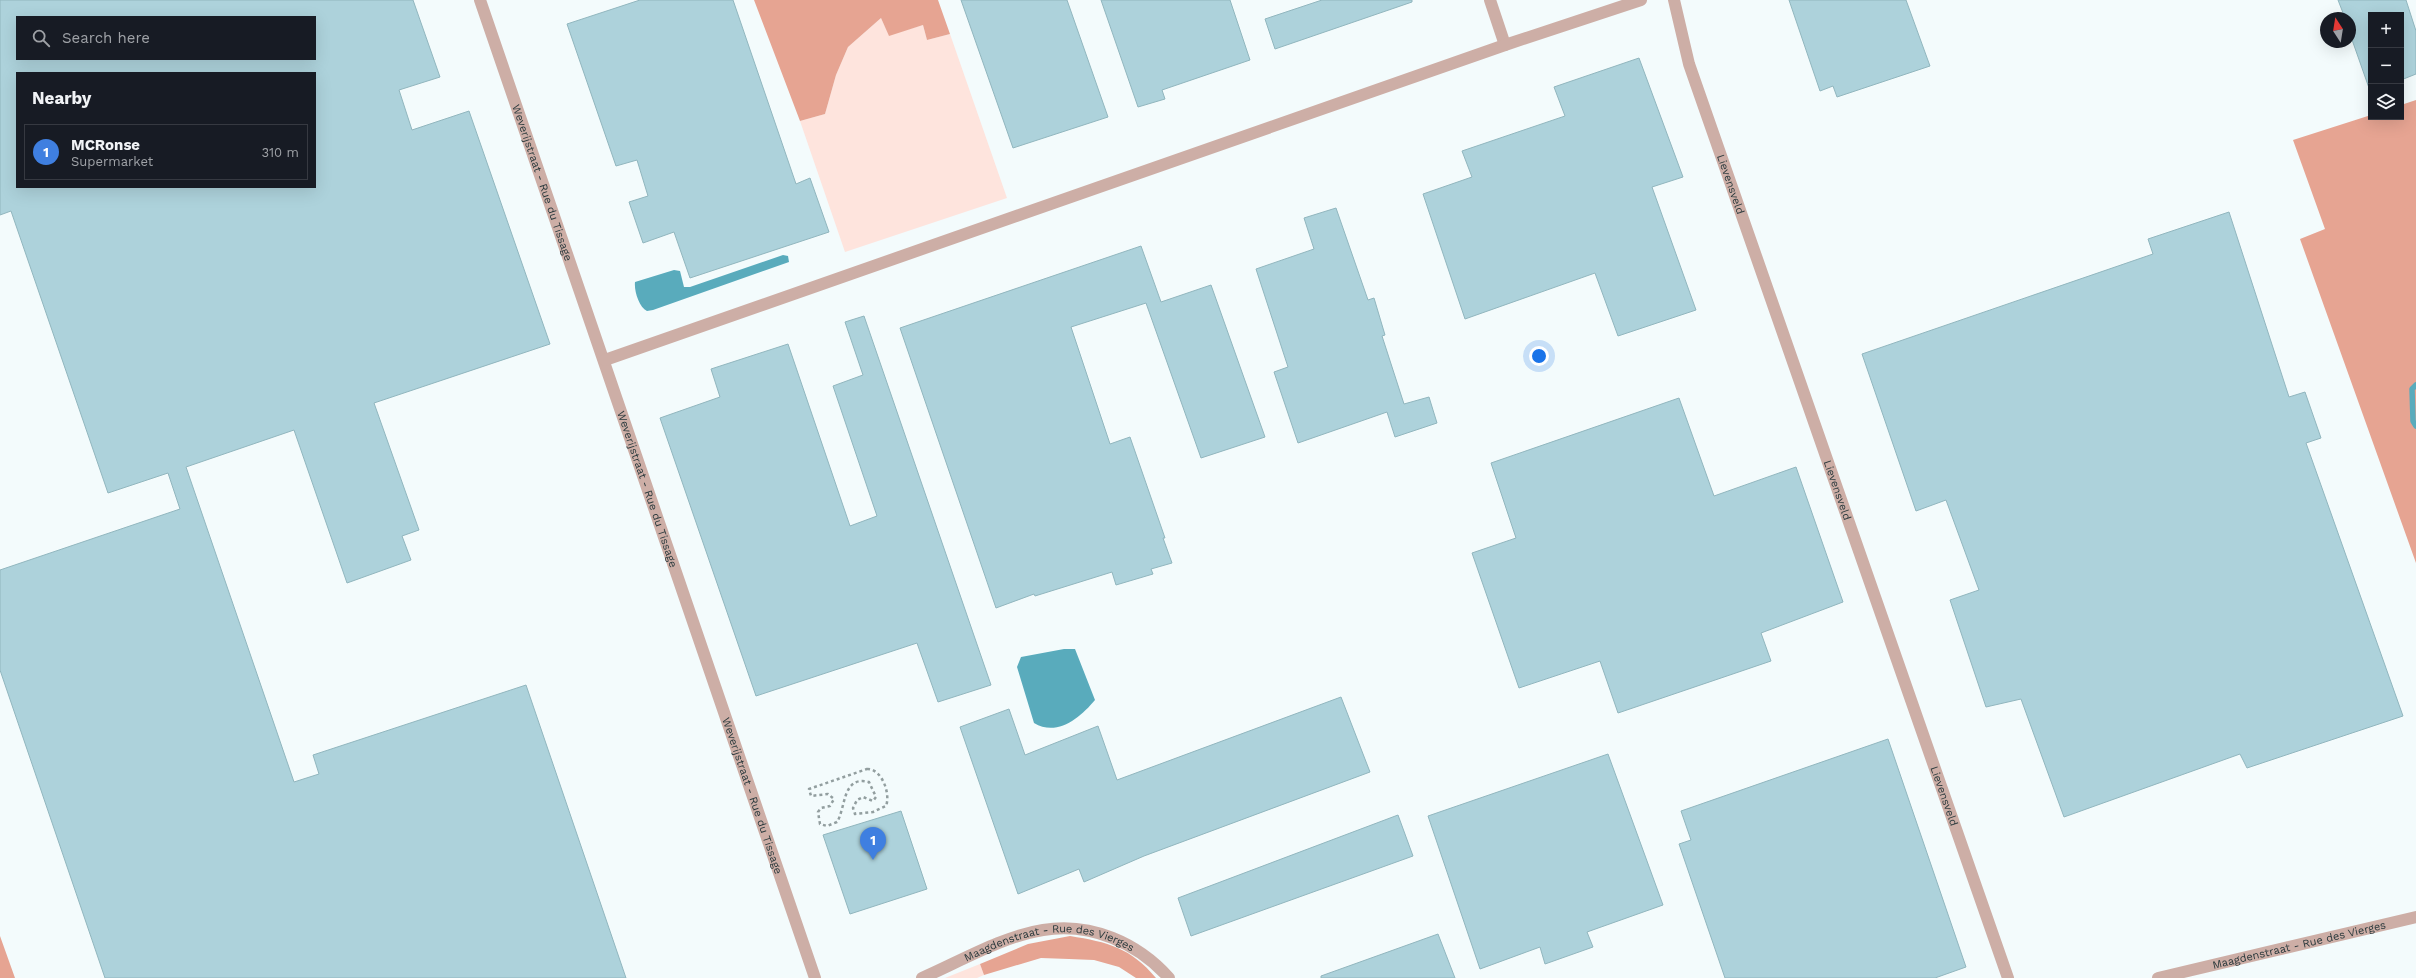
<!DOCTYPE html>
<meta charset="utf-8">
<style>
:root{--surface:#171b24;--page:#242831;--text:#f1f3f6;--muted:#9ea1a6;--line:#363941;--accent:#0b8043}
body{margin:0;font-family:"Work Sans",sans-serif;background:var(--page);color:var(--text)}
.controls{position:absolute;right:12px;top:12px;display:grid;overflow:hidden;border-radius:0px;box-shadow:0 4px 16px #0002}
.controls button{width:36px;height:36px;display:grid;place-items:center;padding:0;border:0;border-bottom:1px solid var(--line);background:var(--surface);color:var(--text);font:20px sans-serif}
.compass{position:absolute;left:2320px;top:12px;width:36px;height:36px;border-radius:50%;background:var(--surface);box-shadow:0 4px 16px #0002;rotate:348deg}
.you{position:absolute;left:1539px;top:356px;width:14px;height:14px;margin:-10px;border:3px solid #fff;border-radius:50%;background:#1a73e8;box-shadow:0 0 0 6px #1a73e833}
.badge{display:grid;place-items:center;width:26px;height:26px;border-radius:50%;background:var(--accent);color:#fff;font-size:13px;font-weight:700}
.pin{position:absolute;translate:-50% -33px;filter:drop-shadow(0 1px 2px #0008)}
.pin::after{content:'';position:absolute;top:21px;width:14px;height:12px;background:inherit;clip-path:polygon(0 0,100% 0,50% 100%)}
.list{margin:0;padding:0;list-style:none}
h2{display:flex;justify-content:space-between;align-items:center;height:52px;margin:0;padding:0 16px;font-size:17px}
h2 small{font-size:13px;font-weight:400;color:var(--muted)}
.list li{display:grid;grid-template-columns:26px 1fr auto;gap:12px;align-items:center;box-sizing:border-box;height:56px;margin:0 8px 8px;padding:0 8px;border:1px solid var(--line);border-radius:0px}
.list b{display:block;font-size:15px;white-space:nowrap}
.list p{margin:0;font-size:13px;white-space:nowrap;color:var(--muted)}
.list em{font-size:13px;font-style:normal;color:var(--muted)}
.icon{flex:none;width:22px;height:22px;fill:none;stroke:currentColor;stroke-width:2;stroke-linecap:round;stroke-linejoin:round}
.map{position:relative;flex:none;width:2416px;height:978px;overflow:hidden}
.search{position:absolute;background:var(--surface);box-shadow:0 4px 16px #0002;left:16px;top:16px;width:300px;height:44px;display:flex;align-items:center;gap:10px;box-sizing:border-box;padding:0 14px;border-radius:0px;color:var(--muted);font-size:15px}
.panel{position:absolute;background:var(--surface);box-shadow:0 4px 16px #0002;left:16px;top:72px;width:300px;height:116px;border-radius:0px}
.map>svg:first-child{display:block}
</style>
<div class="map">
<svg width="2416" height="978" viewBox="0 0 2416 978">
<rect width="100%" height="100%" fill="#f3fbfc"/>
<path fill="#fee4dd" d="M881 18 889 35 923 25 927 40 950 34 1007 198 845 252 800 121 825 114 836 75 848 47Z
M980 964 984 975 977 978H945Z"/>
<path fill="#e6a492" d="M754 0H938L950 34 927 40 923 25 889 36 881 18 848 47 836 75 825 114 800 121Z
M2416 100V563L2300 239 2325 229 2293 140 2371 115V117H2401V105Z
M0 936 15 978H0Z
M1070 936C1108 942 1131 948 1156 978H1136L1119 967 1094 960 1069 959 1041 958 984 975 980 964 1028 944Z"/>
<path fill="#59abbc" d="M783 255 788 256 789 262 653 310 647 311C639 307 634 291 635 282L674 270 680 271 684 287H690Z
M1064 649H1075L1095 700C1080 718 1057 737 1034 723L1017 667 1021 657Z"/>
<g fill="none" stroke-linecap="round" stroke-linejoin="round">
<path stroke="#59abbc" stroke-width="5.5" d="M2416 385 2412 389 2413 421 2416 426"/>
</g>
<path fill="#add2db" stroke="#91b6be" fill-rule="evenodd" d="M0 0H413L440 77 399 90 412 130 469 111 550 344 374 403 419 530 402 536 411 560 347 583 294 430 186 467 294 782 319 774 313 755 526 685 626 978H105L0 670V570L180 509 168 473 108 493 11 211 0 215ZM17 17H315V59H17ZM17 73H315V187H17Z
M640 0H733L796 184 810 178 829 232 690 278 674 232 643 243 629 202 648 196 637 160 616 166 567 24Z
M961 0H1067L1108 117 1013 148Z
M1101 0H1230L1250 60 1162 90 1165 99 1138 107Z
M1322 0H1412V2L1275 49 1265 19Z
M1789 0H1906L1930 66 1837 97 1833 86 1820 91Z
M2338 0H2406L2416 31V74L2401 80V15H2371V88H2369L2350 34V18H2345Z
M1639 58 1683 177 1652 187 1696 310 1618 336 1595 273 1465 319 1423 194 1472 177 1462 151 1565 116 1554 87Z
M1336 208 1368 300 1374 298 1385 335 1382 336 1404 404 1429 397 1437 423 1395 437 1387 412 1298 443 1274 372 1288 367 1256 269 1314 249 1304 218Z
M2229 212 2289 397 2305 392 2321 438 2306 443 2403 716 2247 768 2240 754 2064 817 2021 699 1986 707 1950 600 1979 590 1946 500 1916 511 1862 354 2153 254 2148 239Z
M1141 246 1161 302 1211 285 1265 437 1201 458 1146 303 1071 327 1110 444 1130 437 1165 538H1163L1172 563 1151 569 1153 574 1116 585 1112 572 1035 596 1034 594 996 608 900 328Z
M864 316 991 685 938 702 917 643 756 696 660 418 720 397 711 369 788 344 850 526 877 516 833 386 863 375 845 322Z
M1679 398 1714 496 1796 467 1843 602 1761 633 1771 661 1618 713 1600 661 1519 688 1472 553 1516 538 1491 463Z
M1341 697 1370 772 1144 856 1084 882 1079 869 1018 894 960 727 1009 709 1025 755 1098 726 1117 780Z
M1888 739 1966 967 1935 978H1725L1679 844 1691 840 1681 811Z
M1608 754 1663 905 1587 932 1593 947 1545 964 1540 947 1480 969 1428 816Z
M901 811 927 889 850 914 823 835Z
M1398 815 1413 856 1191 936 1178 898Z
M1438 934 1455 978H1321V976Z"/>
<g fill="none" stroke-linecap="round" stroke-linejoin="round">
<path stroke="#929e9f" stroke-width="2.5" stroke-dasharray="3 3" stroke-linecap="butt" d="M867 769C881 768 891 793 886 806L873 812 855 814 853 808 857 800 863 797 873 801 876 797 869 782C842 775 846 808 837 822L827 826 820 824 818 812 821 808 830 806 834 799 828 794 811 796 809 789Z"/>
<g stroke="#cdaea6" stroke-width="12">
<path id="s1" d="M480 0 815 978"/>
<path d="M1490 0 1505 45"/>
<path id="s2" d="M1674 0 1689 64 2008 978"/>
<path d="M605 360 1505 45 1641 0"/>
<path id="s3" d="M922 978C959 962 1003 936 1043 930 1091 922 1138 943 1169 978"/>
<path id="s4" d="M2158 978 2416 917"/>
</g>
</g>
<g text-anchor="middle" stroke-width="3.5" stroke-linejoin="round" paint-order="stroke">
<g font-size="11" fill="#2b3a3d" stroke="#f3fbfc">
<text dy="4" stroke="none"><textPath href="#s1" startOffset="193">Weverijstraat - Rue du Tissage</textPath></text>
<text dy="4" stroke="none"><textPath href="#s2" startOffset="193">Lievensveld</textPath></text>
<text dy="4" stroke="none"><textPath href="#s1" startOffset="517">Weverijstraat - Rue du Tissage</textPath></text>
<text dy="4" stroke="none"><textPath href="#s2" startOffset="517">Lievensveld</textPath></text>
<text dy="4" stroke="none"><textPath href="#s1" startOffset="841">Weverijstraat - Rue du Tissage</textPath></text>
<text dy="4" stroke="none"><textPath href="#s2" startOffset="841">Lievensveld</textPath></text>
<text dy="4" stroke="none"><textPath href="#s4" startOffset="145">Maagdenstraat - Rue des Vierges</textPath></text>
<text dy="4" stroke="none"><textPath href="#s3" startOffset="136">Maagdenstraat - Rue des Vierges</textPath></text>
</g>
</g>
</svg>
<div class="controls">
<button>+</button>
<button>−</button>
<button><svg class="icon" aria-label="layers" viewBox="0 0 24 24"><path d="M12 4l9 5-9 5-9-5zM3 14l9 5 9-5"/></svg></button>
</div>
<svg class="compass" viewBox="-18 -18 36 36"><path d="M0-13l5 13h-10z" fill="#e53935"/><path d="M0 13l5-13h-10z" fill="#9ea1a6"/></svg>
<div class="you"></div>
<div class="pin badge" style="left:873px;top:860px;background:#3f7fe0">1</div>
<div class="search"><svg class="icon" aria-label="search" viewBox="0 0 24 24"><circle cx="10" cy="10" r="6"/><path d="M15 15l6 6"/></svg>Search here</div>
<section class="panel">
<h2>Nearby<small></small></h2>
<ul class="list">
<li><span class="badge" style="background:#3f7fe0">1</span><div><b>MCRonse</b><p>Supermarket</p></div><em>310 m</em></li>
</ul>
</section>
</div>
